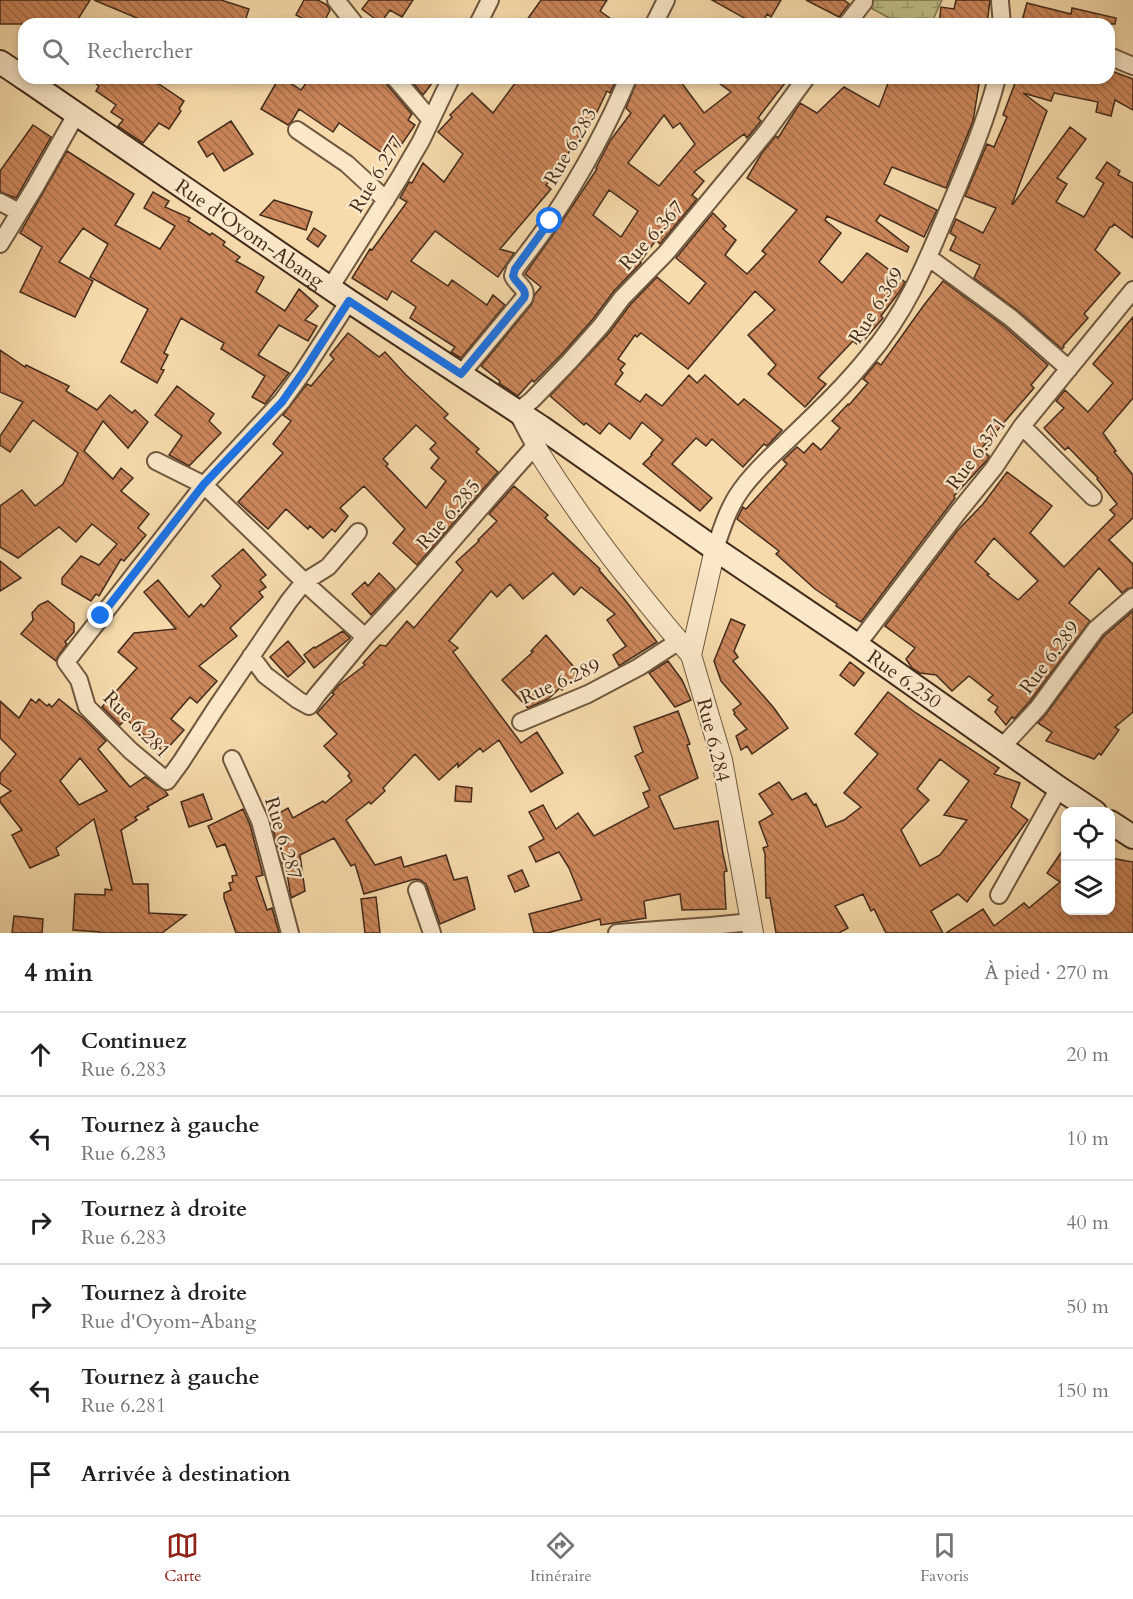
<!DOCTYPE html>
<html lang="fr">
<meta charset="utf-8">
<style>
:root{--surface:#fff;--page:#f2f2f2;--text:#202124;--muted:#757577;--line:#e0e0e0;--accent:#8f2418}
body{margin:0;font-family:Cardo,serif;background:var(--page);color:var(--text)}
.controls{position:absolute;right:18px;bottom:18px;display:grid;overflow:hidden;border-radius:12px;box-shadow:0 3px 9px #0003}
.controls button{width:54px;height:54px;display:grid;place-items:center;padding:0;border:0;border-bottom:2px solid var(--line);background:var(--surface);color:var(--text);font:30px sans-serif}
.stop{position:absolute;width:18px;height:18px;margin:-14px;border:4px solid #1a73e8;border-radius:50%;background:#fff}
.stop.end{background:#1a73e8;border-color:#fff;box-shadow:0 2px 6px #0008}
.list{margin:0;padding:0;list-style:none}
h2{display:flex;justify-content:space-between;align-items:center;height:78px;margin:0;padding:0 24px;font-size:26px}
h2 small{font-size:20px;font-weight:400;color:var(--muted)}
.list li{display:grid;grid-template-columns:39px 1fr auto;gap:18px;align-items:center;box-sizing:border-box;height:84px;padding:0 24px;border-top:2px solid var(--line)}
.list b{display:block;font-size:22px;white-space:nowrap}
.list p{margin:0;font-size:20px;white-space:nowrap;color:var(--muted)}
.list em{font-size:20px;font-style:normal;color:var(--muted)}
.icon{flex:none;width:33px;height:33px;fill:none;stroke:currentColor;stroke-width:2;stroke-linecap:round;stroke-linejoin:round}
.map{position:relative;flex:none;width:1133px;height:933px;overflow:hidden}
.search{position:absolute;background:var(--surface);box-shadow:0 3px 9px #0003;left:18px;right:18px;top:18px;height:66px;display:flex;align-items:center;gap:15px;box-sizing:border-box;padding:0 21px;border-radius:18px;color:var(--muted);font-size:22px}
.sheet{height:582px;background:var(--surface)}
nav{display:flex;justify-content:space-around;align-items:center;box-sizing:border-box;height:84px;border-top:2px solid var(--line);background:var(--surface);font-size:16px;color:var(--muted)}
nav a{display:grid;justify-items:center;gap:3px}
nav .on{color:var(--accent)}
.map>svg:first-child{display:block}
</style>
<div class="map">
<svg width="1133" height="933" viewBox="0 0 1133 933">
<defs>
<pattern id="wetland-marsh" width="20" height="14" patternUnits="userSpaceOnUse" patternTransform="scale(1.5)"><rect width="20" height="14" fill="#bec088"/><path d="M1 5h8M5 5V1M11 12h8M15 12V8" fill="none" stroke="#9c9c6e"/></pattern>
<pattern id="building-back-hatch" width="6" height="6" patternUnits="userSpaceOnUse" patternTransform="scale(1.5)"><rect width="6" height="6" fill="#cb865a"/><path d="M-1 5l2 2M0 0l6 6M5-1l2 2" fill="none" stroke="#a66e4a"/></pattern>
</defs>
<rect width="100%" height="100%" fill="#f7dbac"/>
<filter id="stains"><feTurbulence type="fractalNoise" baseFrequency=".00333" numOctaves="4"/><feColorMatrix values="0 0 0 0 .2 0 0 0 0 .09 0 0 0 0 .02 0 0 0 .5 -.17"/></filter>
<radialGradient id="worn" r=".72"><stop offset=".6" stop-color="#630" stop-opacity="0"/><stop offset="1" stop-color="#630" stop-opacity=".3"/></radialGradient>
<path fill="url(#wetland-marsh)" stroke="#807652" stroke-width="1.5" d="M872 0H942L931 24H900L871 8Z"/>
<path fill="url(#building-back-hatch)" stroke="#432b1b" stroke-width="1.5" fill-rule="evenodd" d="M0 0H90L75 24H0Z
M94 0H221L249 9 244 24H151Z
M304 0H318L327 5 330 10 323 24H313L296 15Z
M369 0H413L402 17 390 10 382 21 380 19 378 21 362 9Z
M541 0H607L600 11 618 24H524Z
M712 0H781L771 17 767 14 762 24H755Z
M806 0H844L849 4 839 17Z
M956 0H990L987 24H939L941 7 954 9Z
M1027 3 1071 14 1072 8 1116 18 1115 24H1021Z
M1109 70 1133 79V110L1115 100 1111 116 1096 112 1098 102 1054 93 1051 101 1023 93 1047 111 1012 204H1013L1070 127 1086 139 1057 178 1067 184 1056 202 1084 217 1104 183 1096 178 1107 162 1120 171 1118 175 1133 183V238L1114 224 1112 227H1110L1095 250 1120 273 1084 314 1088 318 1063 346 1064 347 1062 349 1017 310 974 278 980 265 950 250 956 237 950 233 956 219 983 233 996 208 965 196 987 144 994 147 1007 117 1003 115 1017 78H1109Z
M88 78H162L159 84 184 101 179 109 181 111 169 129 159 123 143 143 118 126 123 120 111 112 116 105 96 91 99 86Z
M279 78H283L301 90 310 78H385L387 85 412 114 408 120 415 125 399 148 390 143 382 153 339 123 333 132 299 109 292 121 288 125 261 109Z
M409 78H436L423 95Z
M519 78H617L610 93 607 91 597 112 546 185 551 189 500 249 514 253 498 277 435 231 411 261 448 286 452 280 487 305 493 295 505 305 461 358 451 352 455 347 410 318 416 307 392 291 387 300 352 278 370 249 372 250 407 202 400 198 409 182 412 183 423 163 444 182 463 154 438 132 452 117 450 115 472 93 493 113Z
M638 78H678L704 113 731 92 712 78H789L758 118 761 121 747 138 744 134 694 172 704 181 692 195 697 199 660 244 656 240 640 262 641 263 614 291 593 319 561 355 534 382 532 380 518 396 499 383 500 381 481 366 532 304 535 294 541 287 525 274 555 232 597 169 596 168 610 141 631 113 626 108ZM664 115 673 128 680 123 695 144 659 186 628 163ZM609 190 638 211 621 237 593 215Z
M890 78H980L973 121 946 188 892 167 884 184 937 210 924 237 880 215 876 221 909 247 907 252 827 216 825 220 841 233 819 262 842 283 867 253 905 282 900 291 881 316 883 318 859 346 853 341 818 378 826 384 805 407 768 374 776 365 748 335 775 310 755 291 688 369 641 333 637 337 635 335 618 359 625 364 620 370 623 373 615 384 640 402 646 394 662 406 689 375 697 383 705 375 738 405 744 399 782 430 767 446 764 444 743 467 712 439 706 446 696 438 672 464 712 498 700 511 643 464 652 455 651 454 663 440 642 422 630 439 609 423 600 434 586 423 584 425 550 396 609 333 630 305 657 277 689 304 706 283 676 258 713 213 726 226 723 229 736 240 725 255 747 274 766 254 762 251 797 210 747 178 762 153 776 136 778 138 800 103 817 113 844 87 879 107Z
M231 121 253 154 224 171 213 153 207 157 198 142Z
M33 125 51 137 16 198 0 192V171Z
M67 151 134 194 115 225 160 249 175 226 144 208 153 192 169 201 165 207 190 218 188 221 210 235 212 233 225 242 223 245 240 257 236 261 264 277 256 292 285 311 299 289 318 306 305 320 317 326 308 341 279 325 258 355 289 373 265 404 252 397 265 376 221 349 224 343 181 318 164 353 168 355 161 369 164 370 157 383 121 362 148 309 90 277 108 244 83 228 59 262 93 281 75 317 20 292 42 247 20 233Z
M274 200 312 212 306 230 260 215Z
M314 228 326 236 318 247 307 239Z
M943 281 1004 326 1048 365 1031 385 1034 388 981 449 989 456 988 459 954 496 955 498 861 622 836 606 837 604 815 589 776 554 779 551 737 519 743 507 746 509 787 464 783 460 797 447 804 453 813 443 821 450 840 428 832 421 848 404 849 405 868 383 863 379 877 362 881 365 924 305Z
M1133 317V398L1103 433 1116 451 1114 452 1133 475V518L1109 540 1133 564V587L1127 589 1122 593 1099 568 1069 603 1090 621 1030 701 1014 719 1012 717 1006 725 995 712 998 707 988 700 993 695 969 676 952 691 936 675 920 673 912 668 906 659 915 648 885 626 958 530 983 504 1007 472 1052 506 1030 533 1064 567 1115 515 1110 510 1117 504 1097 479 1098 478 1068 447 1065 450 1044 428 1064 408 1056 401 1065 390 1088 412 1113 383 1093 364ZM994 538 1038 581 1018 600 987 575 989 574 975 562Z
M348 333 379 357 385 352 405 374 448 414 444 418 479 449 476 452 498 472 417 565 393 543 405 529 364 486 340 508 348 516 335 532 332 529 323 538 310 526 308 529 286 509 268 529 238 502 283 453 273 444 291 421 283 415 307 384 311 386 334 359 330 355ZM416 425 436 443 430 449 439 458 431 468 446 481 426 508 386 466 388 464 383 459Z
M0 350 25 367 26 365 69 386 66 391 97 410 110 395 132 413 135 410 148 422 128 448 103 421 84 451 113 479 121 468 133 478 121 491 149 514 138 528 146 535 124 561 121 559 99 596 96 594 91 601 62 584V578L81 556 99 565 117 544 92 524 76 542 59 527 18 558 0 547V506L22 490 35 506 63 484 78 453 33 420 10 452 0 445V436L23 402 0 392Z
M177 386 214 414 209 421 221 433 189 466 169 455 182 436 155 415Z
M514 486 548 515 545 518 600 569 599 570 625 600 657 642 619 666 613 655 626 646 607 620 615 614 581 587 574 595 553 573 523 599 510 584 497 597 491 591 449 641 458 648 453 652 521 743 537 732 563 773 531 792 499 740 483 752 480 748 458 767V763L439 780 415 754 383 788 385 791 371 804 369 802 346 820 375 865 401 857 404 867 446 855 454 880 467 877 475 909 440 924 426 884 420 880 415 879 364 894 355 864 351 866 334 838 300 855 305 891 291 898 286 867 283 868 270 818 288 808 293 818 323 801 325 803 352 781 348 776 350 773 324 746 337 734 317 713 334 694 332 693 339 685 365 665 363 663 380 645 386 646 407 621 414 628 463 570 456 562 479 541 478 540 497 521 489 514Z
M243 549 266 575 260 580 266 587 259 592 263 597 230 628 237 636 199 666 217 681 197 703 190 697 171 719 184 730 164 752 126 719 120 725 102 707 137 668 118 652 134 633 176 629 144 592 158 580 189 617 201 604 204 607 221 586 212 576Z
M0 561 21 578 0 591Z
M379 573 395 589 371 615 352 594 365 582 368 586Z
M48 601 74 623V632L65 642 67 644 58 656 56 661 21 634 33 620 32 613 39 605Z
M1133 611V712L1115 727 1119 730 1101 755 1099 753 1094 759 1046 741 1052 732 1038 723 1046 714 1104 636Z
M731 619 745 625 734 651 738 657 733 661 774 708 788 728 752 754 747 746 741 750 736 736 747 729 734 714 735 713 733 710 741 704 721 681 714 661Z
M343 631 350 638 314 668 304 655 314 647 315 648Z
M546 635 580 674 562 690 560 688 548 699 528 708 502 680 533 652 531 651Z
M288 641 305 662 288 677 270 657Z
M668 661 682 680 691 700 675 707 649 673Z
M850 662 864 673 854 686 840 675Z
M888 692 916 713 999 768 994 774 1020 783 1011 807 1028 820 967 902 958 894 931 911 943 933H886L874 909 871 911 863 894 835 906 848 928 839 933H776L770 898H766L765 854 763 848 768 846 759 822 773 814 759 794 779 782 792 800 806 793 814 805 816 804 826 827 844 820 861 807 844 793 878 754 855 734ZM940 759 969 781 944 815 967 820 940 855 920 866 901 830 929 800 917 789Z
M31 699 36 703 39 699 47 706 49 704 52 707 59 699 84 719 106 741 98 749 130 787 145 777 165 791 168 795 147 807 149 809 135 817 137 820 121 830 133 884H148L149 913 186 915 162 933H100V932L73 930 75 894 105 895V889L112 890 94 819 56 848 59 855 30 868 12 835 22 830 0 802V798L11 791 0 783V774L16 754 0 738V701L19 718ZM80 758 107 791 79 805 60 781Z
M678 711 690 744 687 745 698 778 659 796 674 829 718 821 723 854 727 871 724 872 726 909 682 910 680 894 644 901 646 918 601 925 600 919 547 933H534L529 914 582 900 569 868 559 852 536 862 529 847 544 839 529 812 543 805 556 829 578 813 594 836 649 807 643 793 650 790 635 756 643 752 634 727Z
M456 786 472 788 471 802 455 801Z
M203 794 212 819 189 827 181 802Z
M243 809 250 825 263 875 256 877 267 910 272 908 279 933H236L224 898V893L231 890 229 883 233 882 232 876 237 875 225 844 217 847 208 826Z
M1065 847V910H1110V858L1133 862V933H946L983 909 994 926 1024 903 1029 908 1060 882 1047 873Z
M522 870 529 886 515 892 508 876Z
M376 897 380 933H365L361 899Z
M14 916 43 919 42 933H12Z"/>
<g fill="none" stroke-linecap="round" stroke-linejoin="round">
<defs>
<path id="minor" d="M336 0 355 24
M1000 2 1002 24
M478 24 490 0
M654 24 666 0
M847 24 864 2
M1109 56 1133 66
M395 78 430 119
M297 130 347 164 386 200
M0 202 19 212
M0 244 35 187 77 113
M928 257 1011 318 1069 369
M330 288 400 177 421 141 451 78
M349 301 303 372 282 401 204 485 66 662 79 680 87 707 131 751 167 781 181 762 216 708 289 601 304 582 328 567 358 532
M461 374 524 298C528 288 517 285 513 276L515 269C527 253 540 237 551 220 581 175 607 128 628 78
M1022 426 1093 497
M156 461 204 485 315 592 365 637C424 576 478 509 535 446L517 412 532 400 569 362 601 326 622 298 666 253 767 131 806 78
M715 549C722 528 728 508 741 490 753 473 769 458 784 444 813 416 842 389 867 358 905 314 924 268 946 215 965 170 985 125 997 78
M857 645 959 511 994 468 1022 426 1133 290
M251 656 265 675 298 700 309 706 317 695 365 637
M521 722 588 694 639 667 679 641
M1002 747 1038 708 1096 629 1133 597
M232 759 260 821 290 933
M417 890 432 933
M999 895 1059 788
M617 933 711 926 751 922"/>
<path id="tertiary" d="M535 446C580 520 634 589 691 655
M715 549 691 655 722 760 753 933"/>
<g id="secondary">
<path d="M0 62 24 78"/>
<path id="s1" d="M24 78 349 301 541 427 715 549 857 645 1059 788 1095 812"/>
<path d="M1110 822 1133 837"/>
</g>
</defs>
<use href="#minor" stroke="#70573f" stroke-width="20"/>
<use href="#tertiary" stroke="#70573f" stroke-width="22"/>
<use href="#secondary" stroke="#432b1b" stroke-width="26"/>
<use href="#minor" stroke="#fae8c9" stroke-width="16"/>
<use href="#tertiary" stroke="#fae8c9" stroke-width="20"/>
<use href="#secondary" stroke="#fae8c9" stroke-width="22"/>
</g>
<g fill="none" stroke-linecap="round" stroke-linejoin="round">
<path stroke="#1a73e8" stroke-width="8" d="M101 616 204 484 282 402 303 372 349 301 461 374 524 298C528 289 517 285 513 276L515 269 550 221"/>
</g>
<g text-anchor="middle" stroke-width="4.5" stroke-linejoin="round" paint-order="stroke">
<g font-size="20" fill="#432b1b" stroke="#fae8c9">
<text transform="translate(570 146) rotate(-60)" y="7">Rue 6.283</text>
<text transform="translate(376 174) rotate(-59)" y="7">Rue 6.277</text>
<text dy="7" stroke="none"><textPath href="#s1" startOffset="274">Rue d'Oyom-Abang</textPath></text>
<text transform="translate(651 235) rotate(-48)" y="7">Rue 6.367</text>
<text transform="translate(876 305) rotate(-58)" y="7">Rue 6.369</text>
<text transform="translate(976 453) rotate(-53)" y="7">Rue 6.371</text>
<text transform="translate(448 514) rotate(-49)" y="7">Rue 6.285</text>
<text transform="translate(1049 657) rotate(-53)" y="7">Rue 6.289</text>
<text dy="7" stroke="none"><textPath href="#s1" startOffset="1066">Rue 6.250</textPath></text>
<text transform="translate(560 681) rotate(-24)" y="7">Rue 6.289</text>
<text transform="translate(137 724) rotate(45)" y="7">Rue 6.281</text>
<text transform="translate(714 740) rotate(76)" y="7">Rue 6.284</text>
<text transform="translate(284 838) rotate(73)" y="7">Rue 6.287</text>
</g>
</g>
<rect width="100%" height="100%" filter="url(#stains)"/>
<rect width="100%" height="100%" fill="url(#worn)"/>
</svg>
<div class="controls">
<button><svg class="icon" aria-label="locate" viewBox="0 0 24 24"><circle cx="12" cy="12" r="6"/><path d="M12 2v4M12 18v4M2 12h4M18 12h4"/></svg></button>
<button><svg class="icon" aria-label="layers" viewBox="0 0 24 24"><path d="M12 4l9 5-9 5-9-5zM3 14l9 5 9-5"/></svg></button>
</div>
<div class="stop" style="left:550px;top:221px"></div>
<div class="stop end" style="left:101px;top:616px"></div>
<div class="search"><svg class="icon" aria-label="search" viewBox="0 0 24 24"><circle cx="10" cy="10" r="6"/><path d="M15 15l6 6"/></svg>Rechercher</div>
</div>
<section class="sheet">
<h2>4 min<small>À pied · 270 m</small></h2>
<ul class="list">
<li><svg class="icon" aria-label="ahead" viewBox="0 0 24 24"><path d="M12 20V5M6 11l6-6 6 6"/></svg><div><b>Continuez</b><p>Rue 6.283</p></div><em>20 m</em></li>
<li><svg class="icon" aria-label="left" viewBox="0 0 24 24"><path d="M17 20v-9H6M10 6l-5 5 5 5"/></svg><div><b>Tournez à gauche</b><p>Rue 6.283</p></div><em>10 m</em></li>
<li><svg class="icon" aria-label="right" viewBox="0 0 24 24"><path d="M7 20v-9h11M14 6l5 5-5 5"/></svg><div><b>Tournez à droite</b><p>Rue 6.283</p></div><em>40 m</em></li>
<li><svg class="icon" aria-label="right" viewBox="0 0 24 24"><path d="M7 20v-9h11M14 6l5 5-5 5"/></svg><div><b>Tournez à droite</b><p>Rue d'Oyom-Abang</p></div><em>50 m</em></li>
<li><svg class="icon" aria-label="left" viewBox="0 0 24 24"><path d="M17 20v-9H6M10 6l-5 5 5 5"/></svg><div><b>Tournez à gauche</b><p>Rue 6.281</p></div><em>150 m</em></li>
<li><svg class="icon" aria-label="arrive" viewBox="0 0 24 24"><path d="M6 21V4h12l-3 4 3 4H6"/></svg><div><b>Arrivée à destination</b></div></li>
</ul>
</section>
<nav>
<a class="on"><svg class="icon" aria-label="map" viewBox="0 0 24 24"><path d="M3 6l6-2 6 2 6-2v14l-6 2-6-2-6 2zM9 4v14M15 6v14"/></svg>Carte</a>
<a><svg class="icon" aria-label="directions" viewBox="0 0 24 24"><path d="M12 3l9 9-9 9-9-9zM9 14v-3h6M13 9l2 2-2 2"/></svg>Itinéraire</a>
<a><svg class="icon" aria-label="saved" viewBox="0 0 24 24"><path d="M7 4h10v16l-5-4-5 4z"/></svg>Favoris</a>
</nav>
